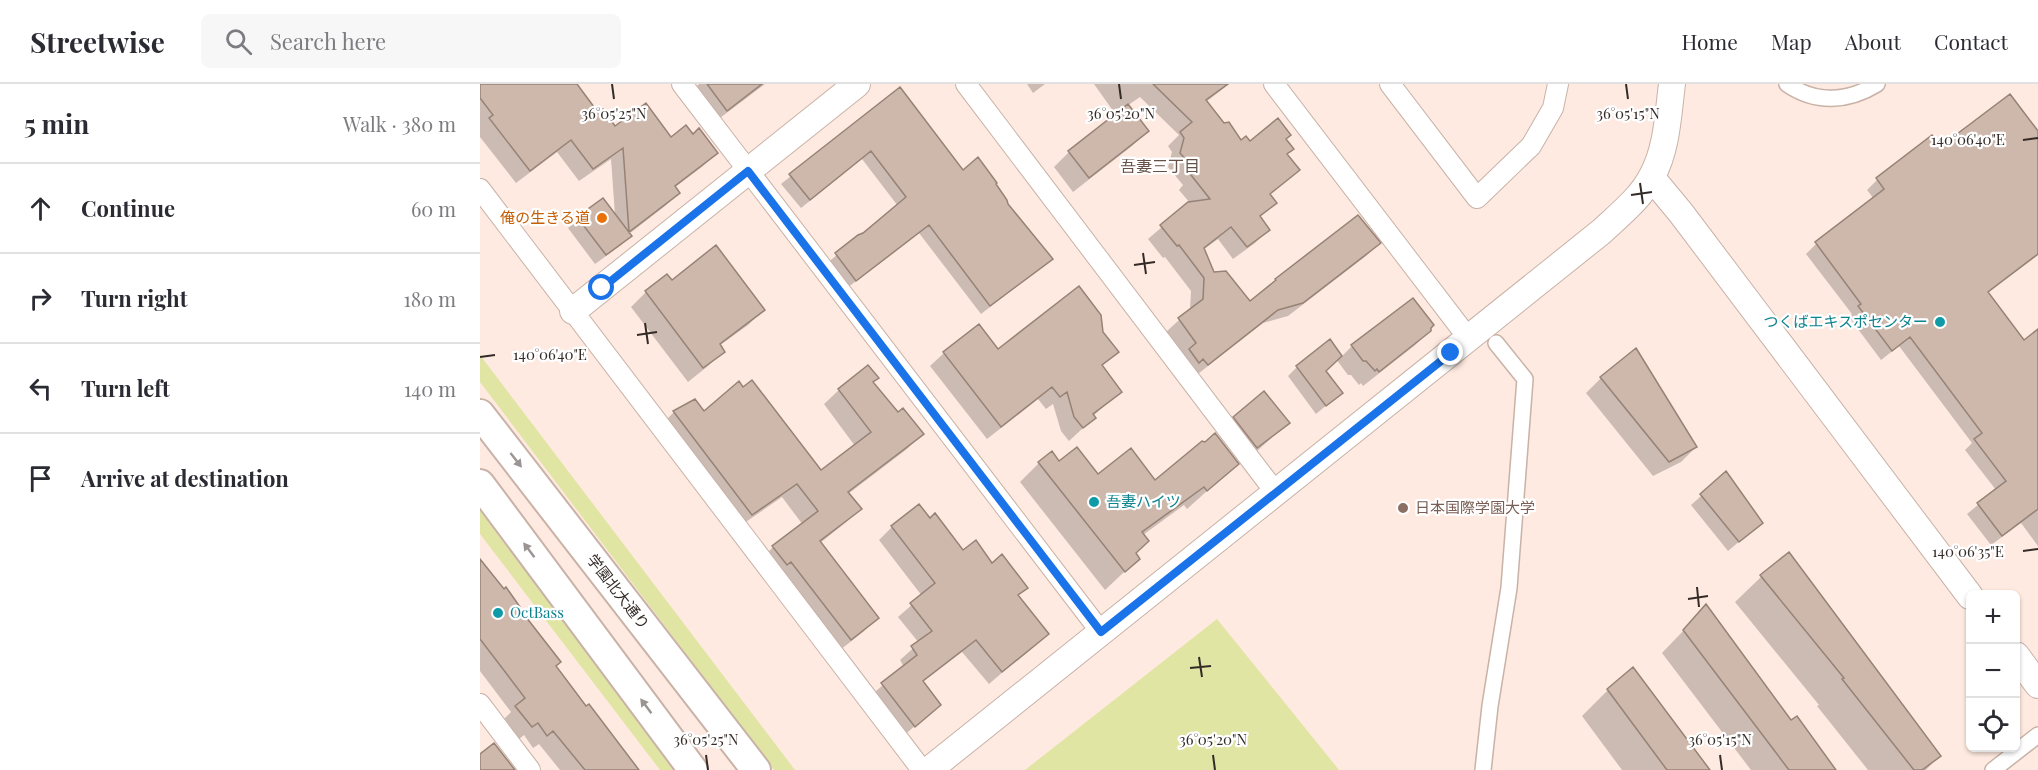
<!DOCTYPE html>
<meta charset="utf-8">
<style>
:root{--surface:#fff;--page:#f7f7f7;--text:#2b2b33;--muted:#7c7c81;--line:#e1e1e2}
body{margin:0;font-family:"Playfair Display","Noto Sans JP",serif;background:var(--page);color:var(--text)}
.controls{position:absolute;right:18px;bottom:18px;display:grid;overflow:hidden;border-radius:9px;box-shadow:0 2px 4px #0004}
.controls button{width:54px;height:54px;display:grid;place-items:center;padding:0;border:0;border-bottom:2px solid var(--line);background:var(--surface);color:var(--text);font:30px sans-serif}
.stop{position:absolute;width:18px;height:18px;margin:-14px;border:4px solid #1a73e8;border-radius:50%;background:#fff}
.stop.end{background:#1a73e8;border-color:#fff;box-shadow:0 2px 6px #0008}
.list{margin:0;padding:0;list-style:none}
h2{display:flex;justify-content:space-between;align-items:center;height:78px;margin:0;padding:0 24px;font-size:26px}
h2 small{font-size:20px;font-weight:400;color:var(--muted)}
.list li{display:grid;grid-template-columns:39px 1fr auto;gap:18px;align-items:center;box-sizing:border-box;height:90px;padding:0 24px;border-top:2px solid var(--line)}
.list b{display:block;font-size:22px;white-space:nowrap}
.list em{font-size:20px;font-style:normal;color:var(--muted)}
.icon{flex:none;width:33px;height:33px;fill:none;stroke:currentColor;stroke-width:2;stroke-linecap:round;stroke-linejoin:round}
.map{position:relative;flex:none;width:1558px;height:686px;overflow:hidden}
header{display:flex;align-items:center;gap:36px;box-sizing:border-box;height:84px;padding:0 30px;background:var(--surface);border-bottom:2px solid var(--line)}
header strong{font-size:28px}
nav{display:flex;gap:33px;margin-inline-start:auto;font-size:21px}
.search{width:420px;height:54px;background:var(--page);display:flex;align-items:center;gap:15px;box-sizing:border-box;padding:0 21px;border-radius:9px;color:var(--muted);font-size:22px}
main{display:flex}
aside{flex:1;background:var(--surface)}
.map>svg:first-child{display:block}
</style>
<header>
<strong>Streetwise</strong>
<div class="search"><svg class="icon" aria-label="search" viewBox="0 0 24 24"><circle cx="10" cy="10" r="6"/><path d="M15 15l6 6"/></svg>Search here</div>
<nav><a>Home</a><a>Map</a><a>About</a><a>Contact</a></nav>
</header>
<main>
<aside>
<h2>5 min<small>Walk · 380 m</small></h2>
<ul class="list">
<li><svg class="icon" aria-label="ahead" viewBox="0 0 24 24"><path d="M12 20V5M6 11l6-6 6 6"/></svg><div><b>Continue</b></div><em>60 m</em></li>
<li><svg class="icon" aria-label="right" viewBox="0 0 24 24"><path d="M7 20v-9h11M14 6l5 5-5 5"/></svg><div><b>Turn right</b></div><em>180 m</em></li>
<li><svg class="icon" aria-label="left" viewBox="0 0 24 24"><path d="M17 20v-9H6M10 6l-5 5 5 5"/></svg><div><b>Turn left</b></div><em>140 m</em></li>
<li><svg class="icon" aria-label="arrive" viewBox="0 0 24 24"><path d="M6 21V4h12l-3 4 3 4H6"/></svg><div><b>Arrive at destination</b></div></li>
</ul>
</aside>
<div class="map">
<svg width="1558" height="686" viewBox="0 0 1558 686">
<rect width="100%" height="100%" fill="#feeae0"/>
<path fill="#e0e5a4" d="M0 271 315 686H294L0 298Z
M0 423 200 686H180L0 450Z
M737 535 859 686H545Z"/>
<path fill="#0003" d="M0 0H95L116 28 135 44 191 55 213 52 236 69 223 82 194 104 198 109 185 122 149 150 150 152 140 162 115 180 88 144 123 116 135 131 131 75 99 97 77 68 36 99 0 53Z
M219 0H285L232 40 209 10Z
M547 0H565L553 9Z
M614 0H749L726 18 743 41 761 58 805 56 812 65 806 71 818 85 789 111 795 119 779 134 788 146 775 159 753 175 738 155 723 166 733 190 769 219 796 196 878 133 899 159 886 172 808 232 783 239 714 293 686 248 710 226 711 207 685 173 683 174 668 155 710 119 699 106 703 101 688 83 692 68 688 62 699 51 660 13 647 22 667 47 652 62 593 108 574 83 589 68 636 31Z
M420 5 482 88 562 183 501 230 439 149 367 204 347 179 418 122 382 75 321 124 301 100Z
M1558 49V171L1507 209 1544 258 1558 247V462L1541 439 1511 461 1487 430 1516 406 1485 366 1492 359 1419 262 1401 276 1369 233 1372 230 1326 170 1336 160 1394 115 1387 106 1397 96 1452 53 1461 64Z
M166 208 283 226 268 241 239 262 243 268 228 282 208 298 151 223Z
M499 242 518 267 622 249 637 268 621 283 640 308 613 332 614 334 589 357 581 347 573 320 566 325 558 315 507 355 450 282 464 269Z
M950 247 934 262 883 302 881 299 879 301 871 291H868L856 275 844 287 861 309 836 330 808 292 817 283 861 273 872 262Z
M388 283 392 299 418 330 442 350 427 365 368 410 380 425 365 439 340 459 397 534 383 548 355 570 279 478 293 463 323 441 302 413 257 444 180 342 194 328 224 329 341 388 375 362 344 320 359 306Z
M1121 294 1216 363 1201 378 1173 392 1106 309Z
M754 334 808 339 777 367 766 373 744 344Z
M559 379H579L618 393 675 398 757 380 707 425 704 421 663 451 654 470 658 475 625 506 540 398Z
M1246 390 1281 439 1248 467 1211 421Z
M439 422 450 436 483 469 512 481 546 504 537 513 567 550 509 600 482 568 442 598 459 621 421 654 389 613 424 583 420 576 439 559 418 533 442 512 399 456 412 443Z
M1309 470 1459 672 1446 686H1388L1337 622 1339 621 1255 518 1281 493Z
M0 483 106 624 108 622 157 686H80L59 660 53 664 44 651 38 656 22 637 31 628 0 587Z
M1226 523 1310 638 1317 634 1354 686H1271L1182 569Z
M1152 586 1227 686H1142L1102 632 1128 606Z"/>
<path fill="#ceb7ab" stroke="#978276" stroke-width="1.5" d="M0 0H97L117 27 123 25 135 42 166 19 191 53 206 41 213 50 219 44 238 69 195 102 200 109 149 148 143 64 113 85 91 56 50 87 9 34 13 31 0 14Z
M227 0H282L247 27Z
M673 0H748L726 16 744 39 749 38 761 56 766 52 770 57 798 34 811 51 806 55 814 65 807 70 820 86 790 110 797 119 780 132 790 146 767 163 751 143 724 164 734 188 746 187 770 217 796 196 795 195 878 131 901 159 823 219 798 226 728 281 723 275 719 279 709 265 716 259 698 234 723 215 724 194 699 161 697 162 680 141 708 118 730 115 711 91 716 87 700 69 704 54 700 48 712 38Z
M420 3 483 86 498 73 517 99 516 100 527 116 528 120 573 175 510 222 449 141 376 197 355 169 378 151 383 149 426 113 391 67 330 116 309 90Z
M1530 10 1558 47V170L1508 208 1544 256 1558 245V425L1522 452 1497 419 1526 397 1494 355 1502 349 1430 253 1412 267 1378 222 1381 220 1335 158 1404 105 1396 94 1452 51 1461 62Z
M648 20 669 47 609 94 588 67Z
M123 114 152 152 126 171 97 133Z
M236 161 285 226 240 260 245 268 223 284 165 207 187 190 192 196Z
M599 202 621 231 623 248 639 268 622 281 642 308 613 330 616 334 603 344 594 333 587 308 580 313 572 303 521 343 463 268 499 240 518 265Z
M933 214 954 241 951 244V247L899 288 897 285 895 287 886 277H883L871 261Z
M850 255 862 272 846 287 863 309 846 322 816 282Z
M1156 264 1217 363 1189 378 1120 293Z
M388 281 399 294 393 298 418 328 423 324 444 350 368 408 382 425 340 457 399 534 371 556 311 478 307 481 292 462 338 427 317 400 272 431 193 327 215 315 224 327 259 297 263 303 272 296 341 386 391 348 358 305Z
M784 307 810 339 777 364 753 333Z
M735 349 759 380 727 407 724 403 662 448 669 457 656 469 660 475 645 488 558 378 572 367 579 377 597 363 618 390 651 364 675 396 722 357 725 358Z
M1246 387 1283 439 1259 458 1220 410Z
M439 420 450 434 455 429 483 466 496 456 512 479 522 470 548 504 538 511 569 550 522 588 496 556 443 597 461 621 435 643 401 599 437 571 431 562 452 547 430 519 455 499 411 442Z
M1309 468 1461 672 1442 686H1434L1362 595 1364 594 1280 491Z
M0 475 24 505 26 503 40 523 39 524 81 578 76 582 106 622 109 620 159 686H105L73 647 67 652 58 639 52 643 35 622 45 614 0 555Z
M1226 520 1311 636 1317 632 1356 686H1309L1203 546Z
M1153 583 1230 686H1187L1127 605Z
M14 659 35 686H0V670Z"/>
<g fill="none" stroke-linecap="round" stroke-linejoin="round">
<defs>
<path id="pedestrian" d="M1307 0C1336 20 1368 18 1397 0
M1003 686 1010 622 1029 504 1045 295 1016 259
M1513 686 1558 651"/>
<path id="minor" d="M202 0 621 548
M486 0 796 409
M794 0 989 255
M910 0 997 114 1051 62 1073 24 1078 0
M0 105 442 686
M0 620 50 686"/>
<path id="tertiary" d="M1172 94 1201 129 1490 512
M93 227 377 0
M1536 571 1558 601
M449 686 1121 148C1139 131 1161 114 1172 92 1187 65 1188 31 1192 0"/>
<path id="secondary" d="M0 330 276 686
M0 400 213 686"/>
</defs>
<use href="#pedestrian" stroke="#c9b2a7" stroke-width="18"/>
<use href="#minor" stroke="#c9b2a7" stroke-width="22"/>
<use href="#tertiary" stroke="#c9b2a7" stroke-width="28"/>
<use href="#secondary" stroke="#c9b2a7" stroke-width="32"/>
<use href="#pedestrian" stroke="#fff" stroke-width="15"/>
<use href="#minor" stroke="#fff" stroke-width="20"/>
<use href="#tertiary" stroke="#fff" stroke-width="26"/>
<use href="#secondary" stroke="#fff" stroke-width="28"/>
</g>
<defs><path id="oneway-solid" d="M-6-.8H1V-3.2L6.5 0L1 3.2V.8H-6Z" transform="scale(1.5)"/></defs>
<g fill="#9a9593">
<use href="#oneway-solid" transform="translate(36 376) rotate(52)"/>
<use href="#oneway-solid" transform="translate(49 466) rotate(-127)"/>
<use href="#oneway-solid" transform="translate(166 622) rotate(-127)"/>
</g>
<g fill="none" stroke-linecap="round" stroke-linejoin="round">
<path stroke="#1a73e8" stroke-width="8" d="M122 204 268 87 621 548 971 269"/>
</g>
<path fill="none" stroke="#342b27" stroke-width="2" d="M132 0 134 15M639 0 641 15M1146 0 1148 15M1543 56 1558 54M1160 99 1163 120M1151 111 1172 108M663 169 666 190M654 181 675 178M165 239 168 260M157 251 177 248M0 273 15 271M1543 467 1558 465M1217 503 1219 523M1208 515 1228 512M719 573 722 593M710 584 731 582M226 671 228 686M733 671 735 686M1240 671 1242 686"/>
<circle fill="#e8710a" stroke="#fff" stroke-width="2" cx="122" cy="134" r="6"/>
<g fill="#0f9aa8" stroke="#fff" stroke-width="2">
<circle cx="1460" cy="238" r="6"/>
<circle cx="614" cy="418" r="6"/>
<circle cx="18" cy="529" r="6"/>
</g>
<circle fill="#8d6e63" stroke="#fff" stroke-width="2" cx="923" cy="424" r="6"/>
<g text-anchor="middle" stroke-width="4.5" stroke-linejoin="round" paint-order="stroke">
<g font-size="15" fill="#c56008" stroke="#fff" text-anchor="end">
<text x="110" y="139">俺の生きる道</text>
</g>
<g font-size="15" fill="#0d838f" stroke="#fff" text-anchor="start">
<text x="1448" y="243" text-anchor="end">つくばエキスポセンター</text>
<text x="626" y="423">吾妻ハイツ</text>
<text x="30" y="534">OctBass</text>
</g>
<g font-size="15" fill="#785e54" stroke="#fff" text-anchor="start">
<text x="935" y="429">日本国際学園大学</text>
</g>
<g font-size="15" fill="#342b27" stroke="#fff">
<text transform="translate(138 508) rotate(52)" y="5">学園北大通り</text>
</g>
<g font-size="16" fill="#655147" stroke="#fff">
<text x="680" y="88">吾妻三丁目</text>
</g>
</g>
<g font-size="15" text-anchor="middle" fill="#342b27" stroke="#fff" stroke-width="4.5" stroke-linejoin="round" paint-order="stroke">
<text x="134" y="35">36°05'25"N</text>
<text x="641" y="35">36°05'20"N</text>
<text x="1148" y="35">36°05'15"N</text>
<text x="1488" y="61">140°06'40"E</text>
<text x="70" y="276">140°06'40"E</text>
<text x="1488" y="473">140°06'35"E</text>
<text x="226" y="661">36°05'25"N</text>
<text x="733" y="661">36°05'20"N</text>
<text x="1240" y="661">36°05'15"N</text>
</g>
</svg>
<div class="controls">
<button>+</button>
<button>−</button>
<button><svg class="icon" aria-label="locate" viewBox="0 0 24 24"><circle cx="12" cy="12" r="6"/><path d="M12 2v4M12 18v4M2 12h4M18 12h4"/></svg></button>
</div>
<div class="stop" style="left:122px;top:204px"></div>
<div class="stop end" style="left:971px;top:269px"></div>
</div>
</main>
